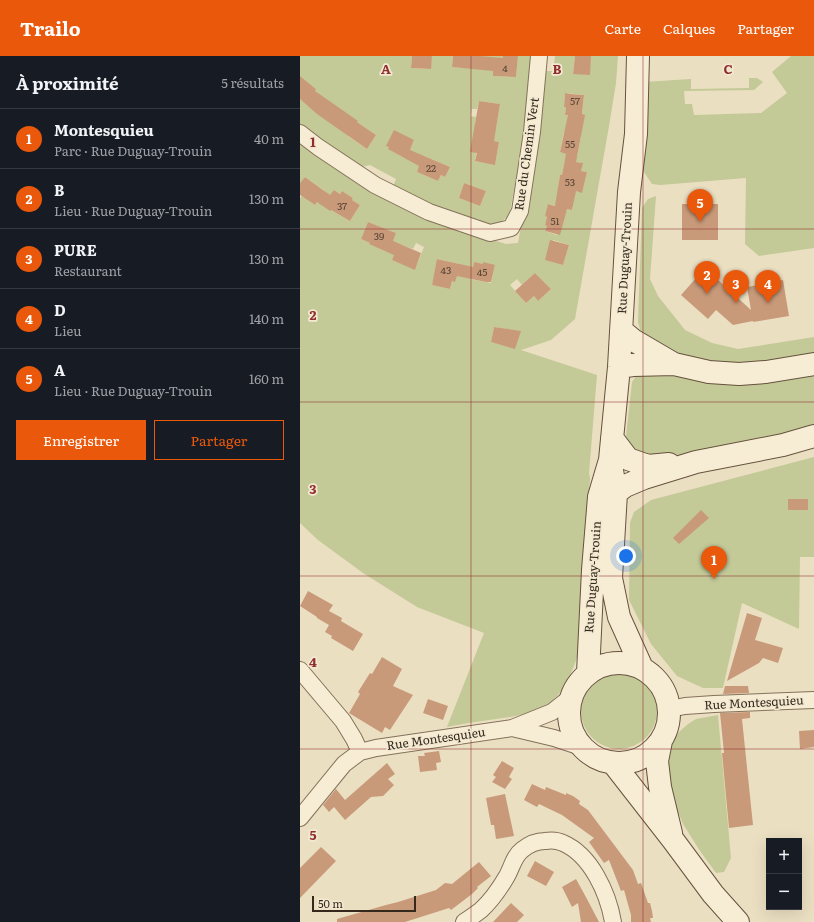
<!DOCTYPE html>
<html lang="fr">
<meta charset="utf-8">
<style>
:root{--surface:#171b24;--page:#242831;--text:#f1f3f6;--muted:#9ea1a6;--line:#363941;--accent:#ea580c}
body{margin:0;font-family:Literata,serif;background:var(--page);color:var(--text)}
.controls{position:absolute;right:12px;bottom:12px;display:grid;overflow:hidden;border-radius:0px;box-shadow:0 4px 16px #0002}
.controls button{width:36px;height:36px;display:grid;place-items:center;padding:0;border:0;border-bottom:1px solid var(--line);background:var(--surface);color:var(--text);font:20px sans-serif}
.scale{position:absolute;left:12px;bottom:10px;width:104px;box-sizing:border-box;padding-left:4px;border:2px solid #35291e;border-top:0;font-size:11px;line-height:14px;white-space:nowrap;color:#35291e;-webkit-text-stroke:3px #f3e9d1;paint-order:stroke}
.you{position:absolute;left:326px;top:500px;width:14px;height:14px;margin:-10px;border:3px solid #fff;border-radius:50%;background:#1a73e8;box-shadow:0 0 0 6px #1a73e833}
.badge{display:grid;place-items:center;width:26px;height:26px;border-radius:50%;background:var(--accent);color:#fff;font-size:13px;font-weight:700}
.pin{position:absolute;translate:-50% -33px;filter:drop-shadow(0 1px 2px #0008)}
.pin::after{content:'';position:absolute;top:21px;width:14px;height:12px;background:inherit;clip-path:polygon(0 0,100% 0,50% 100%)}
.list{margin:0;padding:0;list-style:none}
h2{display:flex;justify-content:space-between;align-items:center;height:52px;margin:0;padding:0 16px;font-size:17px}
h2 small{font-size:13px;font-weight:400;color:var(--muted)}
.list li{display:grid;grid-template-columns:26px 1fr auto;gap:12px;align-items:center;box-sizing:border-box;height:60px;padding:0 16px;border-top:1px solid var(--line)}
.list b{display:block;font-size:15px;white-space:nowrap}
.list p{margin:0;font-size:13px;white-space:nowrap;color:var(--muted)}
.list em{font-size:13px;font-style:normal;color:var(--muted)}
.actions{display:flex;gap:8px;padding:12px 16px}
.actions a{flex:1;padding:9px 0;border:1px solid var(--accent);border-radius:0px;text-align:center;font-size:14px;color:var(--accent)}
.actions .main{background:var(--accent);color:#fff}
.map{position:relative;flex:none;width:514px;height:866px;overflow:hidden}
header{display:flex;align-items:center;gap:24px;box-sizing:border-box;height:56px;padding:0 20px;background:var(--accent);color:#fff}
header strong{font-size:19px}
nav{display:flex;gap:22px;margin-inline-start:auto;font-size:14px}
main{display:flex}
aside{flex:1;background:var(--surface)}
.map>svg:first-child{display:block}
</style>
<header>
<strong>Trailo</strong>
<nav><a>Carte</a><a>Calques</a><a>Partager</a></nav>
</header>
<main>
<aside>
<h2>À proximité<small>5 résultats</small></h2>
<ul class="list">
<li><span class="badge">1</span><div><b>Montesquieu</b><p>Parc · Rue Duguay-Trouin</p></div><em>40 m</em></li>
<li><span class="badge">2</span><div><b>B</b><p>Lieu · Rue Duguay-Trouin</p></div><em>130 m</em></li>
<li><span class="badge">3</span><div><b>PURE</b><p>Restaurant</p></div><em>130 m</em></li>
<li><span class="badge">4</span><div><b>D</b><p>Lieu</p></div><em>140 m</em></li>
<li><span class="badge">5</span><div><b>A</b><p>Lieu · Rue Duguay-Trouin</p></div><em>160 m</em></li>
</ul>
<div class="actions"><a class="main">Enregistrer</a><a>Partager</a></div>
</aside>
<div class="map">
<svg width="514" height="866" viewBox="0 0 514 866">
<rect width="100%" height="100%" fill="#ebdfc2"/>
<path fill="#c3c997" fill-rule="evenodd" d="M0 0H112L111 12 130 13 132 0H153L152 11 180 13 181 0H203V2H194L193 20 216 21 218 0H231L223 87 211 150 210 156 206 162 199 167 191 169 147 155 93 131 96 123 70 109 57 112 0 71V43L5 47 16 33 0 20ZM179 45 200 48 196 72 175 68 176 61 171 60 172 53H177ZM57 66 76 79 67 93 48 80ZM179 82 199 86 195 108 175 105ZM112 83 114 85 110 93 107 92 103 101 92 95 93 93ZM124 100 150 111 145 121 141 119 138 125 117 116ZM164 127 186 135 180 150 159 142Z
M255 0H275L273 17 289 19 291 0H318L316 27 309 70 275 263 251 284 221 294 297 319 289 417 290 422 278 599C272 615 266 633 253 644 236 659 211 661 189 664 175 666 161 668 147 671L184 577 117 551 63 517 18 484 0 467V142L2 140 15 149 25 135 5 121 0 127V87L13 98 44 118 74 136 173 178 206 188 218 187 221 170 243 15H253ZM265 37 284 39 282 61 265 59 266 51H264ZM264 76 281 80 277 100 260 96ZM265 104 282 107 281 115 287 116 282 136 258 132 260 119H262ZM34 134 40 138 42 135 53 142 52 144 60 149 50 165 31 154 23 150ZM249 148 260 151H273L272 154 267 153 257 179 245 175 247 170 245 169 247 161 245 160ZM68 166 96 177 88 196 70 188V187L61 183ZM253 184 269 189 263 209 246 204 250 193ZM116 187 124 191 115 213 92 204 99 188 113 193ZM138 203 159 208 155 225H152L150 233 132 229ZM174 206 185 209H195L191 227 170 223ZM235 217 251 233 238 245 234 240 226 247 210 229 217 223 222 229ZM194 271 220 275 215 292 191 286Z
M491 0H514V192L459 200 445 188 446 122 360 129 352 128 344 116V26L391 23V33L449 32V22H457L463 26 454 34 384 35 385 48H392L394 59 461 57 487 37 472 16Z
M356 140 350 223 358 240 385 274 412 287 438 293 514 281V301L451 311 380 302 341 277 338 266 342 152 348 143Z
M514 315V371L378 402 344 403 328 391 326 380 332 326 338 317Z
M514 401V501H500L499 573 442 547 423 632H403L377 620 351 588 329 544 330 467 334 456 351 444Z
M281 655a38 38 0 1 1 76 0a38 38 0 1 1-76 0Z
M418 659 431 802 424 816 416 817 400 795 383 768 374 746 367 710 369 691 379 676 388 668 396 663Z"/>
<path fill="#c89a7a" d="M112 0H132L131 13 111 12Z
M153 0H180L203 2V0H218L216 21 193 20V15L152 11Z
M275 0H291L290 19 273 18Z
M0 20 16 33 15 35 58 65 57 66 76 79 67 93 17 58 0 43Z
M265 37 271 38 284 39 282 58 285 59 276 106 283 107 281 115 287 116 282 137 276 135 272 154 267 153 260 179 245 175 247 170 245 169 247 161 245 160 248 148 255 150 260 119H262L266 98 260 96 268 59H265L266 51H264Z
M179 45 200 48 194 85 199 86 195 109 175 105 177 97 170 96Z
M94 74 114 84 110 94 150 111 145 121 141 119 138 125 117 116 119 110 88 93 89 91 86 90Z
M5 121 30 139 34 134 40 138 42 135 53 142 52 144 60 149 50 165 31 154 30 155 17 146 15 149 0 139V127Z
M164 127 186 135 180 150 159 142Z
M382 148H418V184H382Z
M68 166 96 177 93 185 121 197 115 214 92 204 94 199 69 188 70 187 61 183Z
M250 184 269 189 263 209 245 204Z
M137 203 173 211 174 206 183 208V206L195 209 191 226H186L157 220 155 226 152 225 150 233 132 229Z
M405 212 451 254 447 231 483 224 489 260 453 266V265L433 269 416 254 408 263 381 239Z
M235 217 251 233 238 245 234 240 226 247 215 235Z
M194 271 221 275 215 293 191 286Z
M488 443H508V454H488Z
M401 454 409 462 379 488 373 482Z
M8 535 33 549 29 555 42 562 41 565 63 578 53 595 31 582 32 580 25 576 29 569 17 562V561L0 550Z
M447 557 462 562 455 584 483 592 478 607 463 602 459 607 427 625Z
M82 601 102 613 93 630 113 639 90 674 85 671 82 677 49 657 60 638 58 636 70 617 72 618Z
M425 630H448L449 637 423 638Z
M128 643 148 650 143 664 123 657Z
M450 656V662L442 663 453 769 429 772 422 697H424L420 657Z
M514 674V691L500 693 499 675Z
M139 695 141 706 136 707 137 714 120 716 118 700H125L124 697Z
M202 705 214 712 209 721 212 723 205 733 192 726 196 721 193 719Z
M87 707 95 718 88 723 94 729 83 740 71 741 45 764 34 751 29 756 23 749 36 733 45 744Z
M232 728 245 734 246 731 266 739V737L273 740 280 745 279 748 288 754 333 814 338 828 341 827 348 847H350L352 855 353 862H350L351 866H331V859L324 834 321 835 309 804 304 807 289 786 294 782 262 759 239 748 237 751 224 744Z
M205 738 214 780 196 783 194 769H191L186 742Z
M21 791 36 805 0 842V812Z
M235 805 254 816 246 830 227 820Z
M179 806 191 820 177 831 178 832 172 838 151 854 149 852 105 866H37V863L86 849 98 846 136 834 145 827 152 828Z
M276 823 287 843 299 866H281L278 847 272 851 262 831Z
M211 847 224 859 217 866H193Z"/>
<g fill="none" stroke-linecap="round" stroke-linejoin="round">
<defs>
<path id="street" d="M0 77 18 91 75 129 129 156 190 177 211 172 220 155 232 76 239 0
M0 614 43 665 54 683 60 696
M370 653 385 650 414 648 514 644
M212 672 254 682 281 691
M0 762 44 708 60 696 76 692 212 672 252 656 271 641
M164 866C170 862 176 858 181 854 192 844 200 832 207 820 212 811 214 800 222 794 228 789 237 785 245 785 251 784 257 784 263 787 291 799 308 837 313 866"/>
<path id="secondary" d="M321 274 333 284 374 308
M319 311 333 309 374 308 409 316 439 318 466 316 514 308
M312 382 328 403 348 410 369 408
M311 409 316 437 311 522 319 561 342 612
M316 437 325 430 344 422 396 406 483 389 514 380
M269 657a50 50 0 1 1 100 0a50 50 0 1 1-100 0Z
M288 617 293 514 299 441 310 404 319 311 329 136 336 78 338 0
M361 685 357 705 360 731 371 777
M313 707 373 784 413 838 438 866"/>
</defs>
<use href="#street" stroke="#84715a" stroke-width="18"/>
<use href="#secondary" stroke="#66523e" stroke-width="24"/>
<use href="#street" stroke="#f7edd5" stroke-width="16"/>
<use href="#secondary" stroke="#f7edd5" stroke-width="22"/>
</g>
<path fill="none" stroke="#902e2f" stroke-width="1" stroke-opacity="0.55" d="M171 0V866M343 0V866M0 173H514M0 346H514M0 520H514M0 693H514"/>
<g text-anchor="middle" stroke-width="3.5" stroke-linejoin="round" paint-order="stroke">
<g font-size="10" fill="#5a4535">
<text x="205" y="16">4</text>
<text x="275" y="49">57</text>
<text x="270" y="92">55</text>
<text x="131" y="116">22</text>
<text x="270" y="130">53</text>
<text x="42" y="154">37</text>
<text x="255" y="169">51</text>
<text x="79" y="184">39</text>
<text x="146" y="218">43</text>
<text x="182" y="220">45</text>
</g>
<g font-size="12" fill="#35291e" stroke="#f3e9d1">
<text transform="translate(227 98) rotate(-82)" y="4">Rue du Chemin Vert</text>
<text transform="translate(325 202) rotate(-87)" y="4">Rue Duguay-Trouin</text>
<text transform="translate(293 521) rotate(-86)" y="4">Rue Duguay-Trouin</text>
<text transform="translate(454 647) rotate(-3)" y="4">Rue Montesquieu</text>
<text transform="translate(136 683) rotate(-8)" y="4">Rue Montesquieu</text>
</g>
</g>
<g font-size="13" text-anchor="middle" font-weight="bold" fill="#902e2f" stroke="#f3e9d1" stroke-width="3.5" stroke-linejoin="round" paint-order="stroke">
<text x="86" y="18">A</text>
<text x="257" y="18">B</text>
<text x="428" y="18">C</text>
<text x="13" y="91">1</text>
<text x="13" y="264">2</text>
<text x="13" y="438">3</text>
<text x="13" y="611">4</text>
<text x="13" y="784">5</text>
</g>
</svg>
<div class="controls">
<button>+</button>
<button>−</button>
</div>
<div class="scale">50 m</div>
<div class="you"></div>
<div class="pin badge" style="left:414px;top:523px">1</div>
<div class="pin badge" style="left:407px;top:238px">2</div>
<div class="pin badge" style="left:436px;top:247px">3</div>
<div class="pin badge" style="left:468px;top:247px">4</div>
<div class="pin badge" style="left:400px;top:166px">5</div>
</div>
</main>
